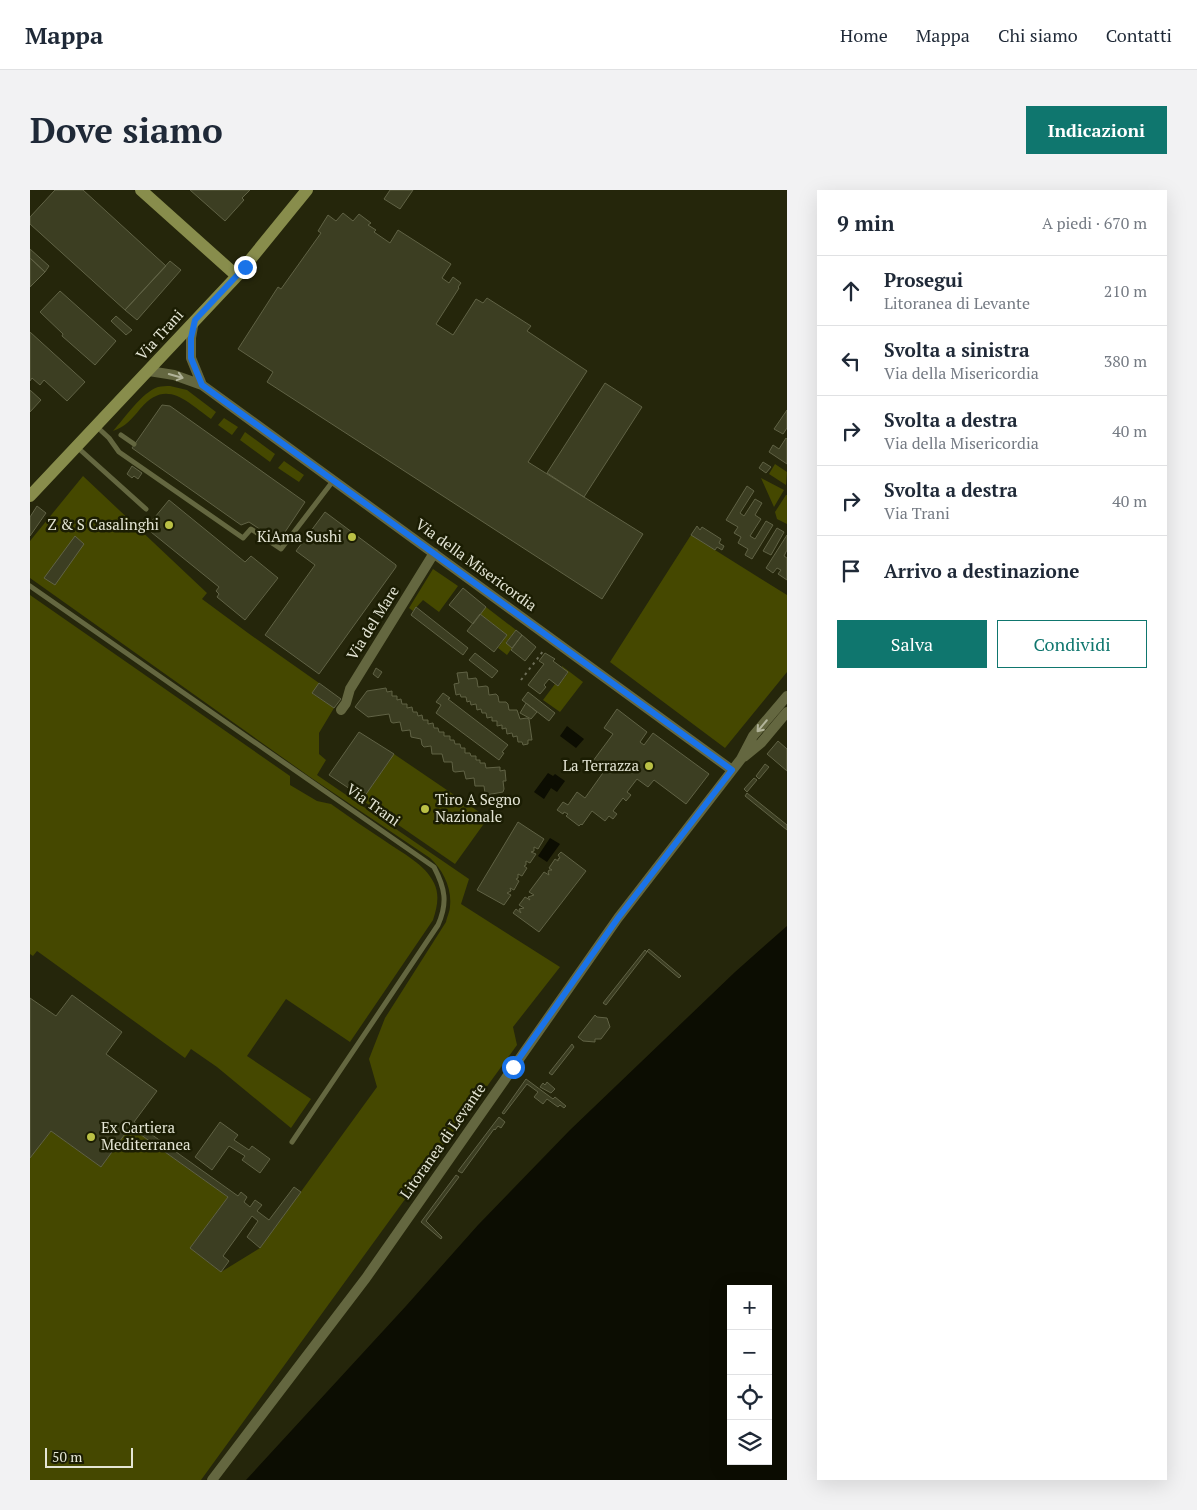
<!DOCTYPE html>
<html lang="it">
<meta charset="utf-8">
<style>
:root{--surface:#fff;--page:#f2f2f3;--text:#1f2937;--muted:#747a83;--line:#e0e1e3;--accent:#0f766e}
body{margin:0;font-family:"PT Serif",serif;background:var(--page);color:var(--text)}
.controls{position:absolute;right:15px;bottom:15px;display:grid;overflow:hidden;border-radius:0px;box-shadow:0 5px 20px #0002}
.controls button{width:45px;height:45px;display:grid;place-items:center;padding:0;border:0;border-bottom:1px solid var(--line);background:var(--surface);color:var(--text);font:25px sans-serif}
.scale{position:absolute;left:15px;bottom:12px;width:88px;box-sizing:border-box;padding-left:5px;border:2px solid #e4e5d5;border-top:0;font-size:14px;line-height:18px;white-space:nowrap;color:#e4e5d5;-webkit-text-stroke:4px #1b1d03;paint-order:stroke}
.stop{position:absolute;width:15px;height:15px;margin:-11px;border:4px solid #1a73e8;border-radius:50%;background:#fff}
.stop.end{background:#1a73e8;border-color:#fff;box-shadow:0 1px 5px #0008}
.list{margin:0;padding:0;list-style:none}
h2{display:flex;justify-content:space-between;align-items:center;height:65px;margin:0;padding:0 20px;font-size:21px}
h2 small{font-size:16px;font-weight:400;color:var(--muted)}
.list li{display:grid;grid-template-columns:32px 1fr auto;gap:15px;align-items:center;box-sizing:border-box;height:70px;padding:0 20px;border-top:1px solid var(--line)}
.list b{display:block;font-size:19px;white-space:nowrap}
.list p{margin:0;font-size:16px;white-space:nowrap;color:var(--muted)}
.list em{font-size:16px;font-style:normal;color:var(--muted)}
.actions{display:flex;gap:10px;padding:15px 20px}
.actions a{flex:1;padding:11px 0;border:1px solid var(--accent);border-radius:0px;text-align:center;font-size:18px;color:var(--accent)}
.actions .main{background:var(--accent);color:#fff}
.icon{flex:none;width:28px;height:28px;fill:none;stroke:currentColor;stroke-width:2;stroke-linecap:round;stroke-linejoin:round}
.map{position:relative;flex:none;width:757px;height:1290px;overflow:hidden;border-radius:0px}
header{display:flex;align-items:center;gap:30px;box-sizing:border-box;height:70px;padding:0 25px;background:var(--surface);border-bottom:1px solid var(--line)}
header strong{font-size:24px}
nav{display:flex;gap:28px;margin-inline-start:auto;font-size:18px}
.intro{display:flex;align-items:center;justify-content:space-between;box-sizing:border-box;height:120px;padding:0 30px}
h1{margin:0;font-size:35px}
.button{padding:12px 22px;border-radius:0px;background:var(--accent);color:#fff;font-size:18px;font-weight:700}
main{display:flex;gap:30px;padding:0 30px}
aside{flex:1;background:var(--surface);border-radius:0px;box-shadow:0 5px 20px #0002}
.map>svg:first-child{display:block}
</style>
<header>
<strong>Mappa</strong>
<nav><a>Home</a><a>Mappa</a><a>Chi siamo</a><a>Contatti</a></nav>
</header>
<div class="intro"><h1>Dove siamo</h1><a class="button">Indicazioni</a></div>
<main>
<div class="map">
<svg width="757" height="1290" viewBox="0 0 757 1290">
<rect width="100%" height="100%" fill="#25260b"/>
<path fill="#454800" d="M140 196 157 200 186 222 181 229C156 211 136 188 110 219 102 229 95 237 83 241 95 228 111 203 128 197 132 196 136 196 140 196Z
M194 228 208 237 202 245 188 235Z
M215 242 245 264 240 272 210 250Z
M254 271 274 285 269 292 248 278Z
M745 274 757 282 756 295 739 284Z
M53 286 177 403 172 409 218 443 289 493 283 504 304 518 289 543V564L296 570 287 585 439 689 431 714 530 777 483 837 487 855 171 1290H0V968L21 941 71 977 100 937 198 1007 160 1058 191 1082 230 1058 347 897 339 869 355 828 416 732C417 727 420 721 420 716 422 698 413 680 400 668L280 587 0 388V351Z
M731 288 754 300 744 317Z
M756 305H757V334L747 329 745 322Z
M661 345 757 405V482L695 558 580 472Z
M403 379 428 396 409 422 393 410 383 421 379 418Z
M0 405 260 586V595L287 611 301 614C319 627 337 639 355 651 372 663 395 674 404 693 410 705 407 718 403 730L320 852 256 809 217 866 281 909 261 938 187 877 161 859 155 868 7 761 3 766 0 764Z
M456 417 486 440 476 452 482 458 477 465 468 458 477 445 450 424Z
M532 476 553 492 530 522 513 510 525 494 528 496 538 483 532 477Z
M364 564 458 628 425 674 332 610Z"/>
<path fill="#0c0d02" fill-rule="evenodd" d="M537 536 554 549 546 558 530 546Z
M518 583 523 586 525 584 535 591 527 602 521 598 514 609 504 602Z
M520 648 530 654 517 672 508 666Z
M757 736V1290H216L376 1116 448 1035 540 940 705 782ZM701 1099H738V1271H701Z"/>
<path fill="#3c3e22" stroke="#606245" d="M25 0H53L136 76 95 120 0 34V27Z
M160 0H220L212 8 214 10 195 31Z
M360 0H383L370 19 354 9Z
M313 23 323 31 329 24 341 33 338 35 346 40 344 42 360 53 368 40 421 74 412 88 419 93 423 87 431 93 428 97 429 98 406 134 423 145 446 109 453 113 457 108 501 136 497 141 557 181 498 272 613 344 572 409 237 192 243 182 208 159 248 97 251 99 291 43 288 41 298 25 306 31Z
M0 59 19 76 15 82 0 68Z
M0 68 15 82 0 97Z
M140 71 151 80 107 130 95 120Z
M30 101 86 151 65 175 32 146 33 144 10 122Z
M86 126 102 140 96 145 81 131Z
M0 142 55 192 37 211 14 190 10 195 2 188 0 191Z
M575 193 612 217 554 307 517 283Z
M0 200 11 210 0 222Z
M132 215 140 216 275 312 251 348 246 350 219 332 211 335 102 258Z
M757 220V238L753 244 744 239Z
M756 248 757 249V274L739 262 743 255 749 259Z
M733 272 741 277 736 283 729 278Z
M102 276 112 283 108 289 104 286 102 288 97 284Z
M717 296 724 301 710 323 714 326 725 309 732 313 725 325 731 329 720 346 725 349 736 331 743 335 722 369 715 365 718 359 708 353 711 347 704 343 708 337 696 330Z
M139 310 215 372 221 366 248 388 215 430 187 407 189 404 186 401 189 397 116 338Z
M7 316 16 323 0 346V327Z
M295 322 366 375V377L289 484 235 445 285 375 266 361Z
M667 336 670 340 672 337 691 349 689 353 694 356 692 360 687 357 685 360 661 345Z
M747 338 754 342 741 365 733 361Z
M757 345V360L754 366 757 368V390L748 384 751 380 747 378 743 383 736 378Z
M45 346 54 354 25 395 14 388Z
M433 398 456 417 443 434 419 415Z
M386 417 438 458 433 465 381 425Z
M450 424 477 445 464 462 437 441Z
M486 440 492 445 482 458 476 453Z
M492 445 506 457 495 471 481 460Z
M445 463 468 481 462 488 439 470Z
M515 463 525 469 523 471 538 482 528 496 519 489 514 495 516 497 510 504 498 495 514 474 509 471Z
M346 478 352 482 348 488 343 484Z
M437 482 438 489 446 488 447 490 448 497 456 496 458 497 459 505 466 504 468 506 469 512H476L478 514 479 520H487L490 529 497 528 499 529 502 550H498V554L493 555 492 552H488L487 546 483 547 482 543 477 544 476 538 472 539V535L467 536V531H462V527L457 528 456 523H452L451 519 447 520 446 514 441 515 440 511 437 512 436 507H431L430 504 426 505 424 494 429 493 427 483Z
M289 493 311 509 304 518 282 503Z
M356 498 357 502 362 501V506H367V510L371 509 372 514H377V518L382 517 383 522H387L388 526 392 525 393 530H398V534L403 533 404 538H408L409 542H414V546H420V550H424L425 554H430L431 558H435V563H440L441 566H446V570H450V573H455L456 578 470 577V581L475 580 476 591H473L474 599 473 602 456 605 455 603 454 596H445L444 588 436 589 434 581 425 582 423 581 422 572H414L412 564H402L401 556 394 557 392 555 391 549 381 547 380 540 372 541 370 532 363 533 361 532 359 524 338 527 325 517 337 501Z
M498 502 525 523 519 531 492 510Z
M413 503 420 508 418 509 478 555 472 562 474 563 469 570 406 523 411 515 406 512Z
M496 513 507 522 501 529 490 523Z
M587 519 617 542 610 552 614 555 623 543 679 584 656 614 624 590 618 597 607 589 597 602 601 605 596 611 593 608 583 621 587 624 583 629 579 626 575 631 562 621 552 635 551 634 549 636 536 626 538 624 534 622 533 624 527 620 533 612 538 615 547 602 555 608 575 580 563 571 583 544 574 538Z
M329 542 364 564 332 610 319 601 320 599 299 585Z
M748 551 757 559V581L737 564Z
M735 574 739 577 729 589 726 586Z
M724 588 727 590 717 602 714 599Z
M717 603 757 635V640L715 606Z
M488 632 514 649 508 659 504 657V661L501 662 506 664 500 673 496 671V675L494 676 497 678 492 686 488 684V688L486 689 489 691 484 700 480 698 481 701 477 703 481 705 474 715 447 700Z
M531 662 556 681 509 742 483 723 486 719 491 723 489 719 494 718 489 715 495 707 500 710 498 707 504 705 499 702 514 682 519 685 518 682 519 680H522L519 678 525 669 528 671V669L530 668 528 665Z
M619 759 651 786 649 788 617 761Z
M615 760 617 762 576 815 573 813Z
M42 805 92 842 76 864 127 901 104 932 208 1006 211 1002 217 1007 214 1012 220 1017 225 1010 232 1015 227 1021 239 1030 264 997 271 1002 230 1058 217 1047 228 1031 222 1026 193 1066 199 1071 191 1082 160 1058 198 1007 100 937 71 977 21 941 0 968V808L26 826Z
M565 825 567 827 577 828 580 837 571 849H565V852L553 851 548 847Z
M542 854 544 857 522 885 519 883Z
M496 889 523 909 525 907 536 916 534 918 530 915 528 917 517 909 513 914 504 907 508 902 497 894 474 924 472 923Z
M517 892 525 899 521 903 510 897 513 893 515 895Z
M469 927 475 932 471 938 468 936 465 940 464 939 432 983 428 981Z
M190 932 208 945 204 950 219 960 222 956 240 969 230 983 212 970 215 966 199 956 182 980 165 967Z
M426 985 429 987 396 1031 412 1047 411 1049 391 1032Z"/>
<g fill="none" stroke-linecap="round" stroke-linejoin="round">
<path stroke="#6d6e57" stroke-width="2" stroke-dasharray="2.5 4" stroke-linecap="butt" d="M491 490 514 460"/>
<path stroke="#646740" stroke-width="5" d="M66 236 79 248 89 262 213 348 221 339 251 359 303 291
M91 245 104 254
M47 257 116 319
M0 396 404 677C415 698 418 713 408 735L262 952"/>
<path stroke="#646740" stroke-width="10" d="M164 131 161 148V168L172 195
M119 181 144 185 172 195 702 580
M311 520 316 513 320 499 404 363
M714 567 731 553 757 522
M182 1290 336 1088 588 728 711 569 723 546 757 506"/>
<path stroke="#888d4c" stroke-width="12" d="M111 0 207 86
M0 306 207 86 277 0"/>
</g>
<defs><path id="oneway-shaft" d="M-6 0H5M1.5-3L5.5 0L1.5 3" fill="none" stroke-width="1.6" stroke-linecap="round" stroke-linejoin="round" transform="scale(1.25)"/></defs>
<g stroke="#b1b399">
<use href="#oneway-shaft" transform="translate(146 186) rotate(16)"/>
<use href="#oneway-shaft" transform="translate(732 536) rotate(130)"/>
</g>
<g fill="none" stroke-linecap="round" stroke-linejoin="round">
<path stroke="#1a73e8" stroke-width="6" d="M215 77 165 130 161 148V168L172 195 702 580 588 728 483 877"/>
</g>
<g fill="#bac045" stroke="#1b1d03" stroke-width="2">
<circle cx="139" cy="335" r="5"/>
<circle cx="322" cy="347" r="5"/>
<circle cx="619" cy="576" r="5"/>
<circle cx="395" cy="619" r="5"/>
<circle cx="61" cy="947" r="5"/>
</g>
<g text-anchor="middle" stroke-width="5" stroke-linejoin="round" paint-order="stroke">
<g font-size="15" fill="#e4e5d5" stroke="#1b1d03">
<text transform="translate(130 145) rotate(-48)" y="5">Via Trani</text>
<text transform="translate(446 375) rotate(36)" y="5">Via della Misericordia</text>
<text transform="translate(343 433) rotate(-58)" y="5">Via del Mare</text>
<text transform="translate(343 615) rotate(35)" y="5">Via Trani</text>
<text transform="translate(413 951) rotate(-55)" y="5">Litoranea di Levante</text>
</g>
<g font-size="15" fill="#e4e5d5" stroke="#1b1d03" text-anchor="end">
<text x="129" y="340">Z &amp; S Casalinghi</text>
<text x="312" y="352">KiAma Sushi</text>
<text x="609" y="581">La Terrazza</text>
<text x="405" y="615" text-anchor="start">Tiro A Segno<tspan x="405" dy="17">Nazionale</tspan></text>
<text x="71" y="943" text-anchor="start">Ex Cartiera<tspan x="71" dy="17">Mediterranea</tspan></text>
</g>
</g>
</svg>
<div class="controls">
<button>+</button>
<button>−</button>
<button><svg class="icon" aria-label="locate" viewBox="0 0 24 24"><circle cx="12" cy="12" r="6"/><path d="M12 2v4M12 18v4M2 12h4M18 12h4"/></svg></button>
<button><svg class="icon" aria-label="layers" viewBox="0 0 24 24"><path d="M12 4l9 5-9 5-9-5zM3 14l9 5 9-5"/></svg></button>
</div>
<div class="scale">50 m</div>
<div class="stop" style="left:483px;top:877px"></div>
<div class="stop end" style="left:215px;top:77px"></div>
</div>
<aside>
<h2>9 min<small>A piedi · 670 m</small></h2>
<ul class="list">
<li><svg class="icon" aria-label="ahead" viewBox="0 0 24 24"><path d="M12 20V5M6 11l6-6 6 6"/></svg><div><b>Prosegui</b><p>Litoranea di Levante</p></div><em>210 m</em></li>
<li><svg class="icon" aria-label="left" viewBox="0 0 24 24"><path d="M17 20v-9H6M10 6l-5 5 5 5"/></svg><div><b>Svolta a sinistra</b><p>Via della Misericordia</p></div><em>380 m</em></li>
<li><svg class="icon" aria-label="right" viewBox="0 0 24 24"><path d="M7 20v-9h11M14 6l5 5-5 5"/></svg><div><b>Svolta a destra</b><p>Via della Misericordia</p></div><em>40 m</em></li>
<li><svg class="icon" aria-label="right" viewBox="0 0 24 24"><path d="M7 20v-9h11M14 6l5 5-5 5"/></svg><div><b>Svolta a destra</b><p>Via Trani</p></div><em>40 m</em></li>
<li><svg class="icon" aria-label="arrive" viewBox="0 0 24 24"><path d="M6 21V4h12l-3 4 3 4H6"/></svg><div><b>Arrivo a destinazione</b></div></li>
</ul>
<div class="actions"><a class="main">Salva</a><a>Condividi</a></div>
</aside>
</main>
